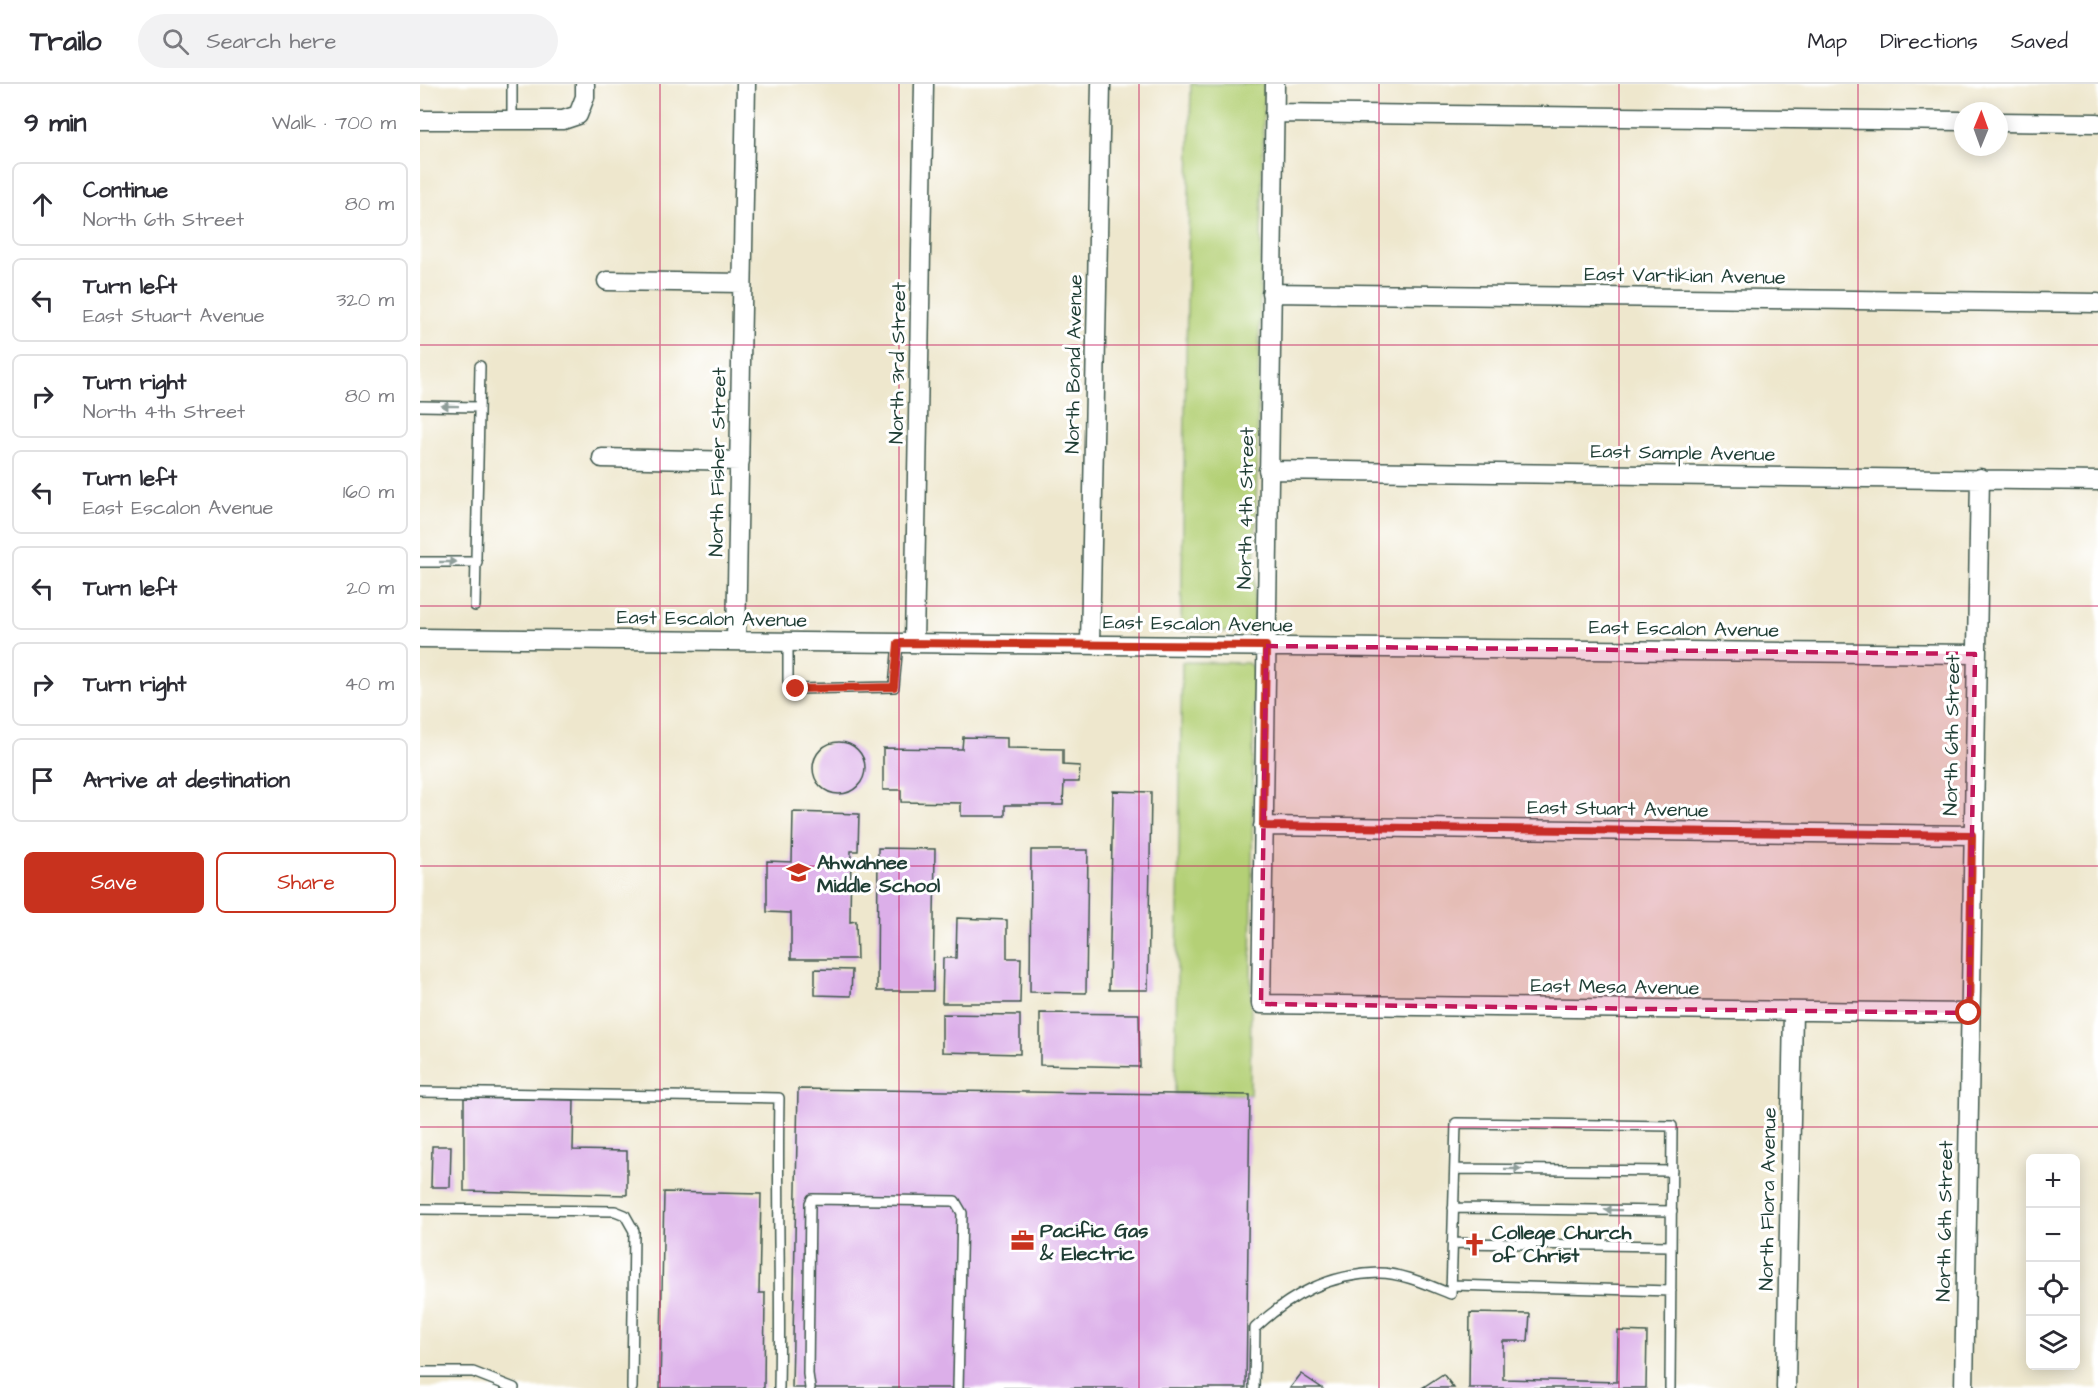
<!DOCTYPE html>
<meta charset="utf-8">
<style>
:root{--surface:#fff;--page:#f2f2f3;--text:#2b2b33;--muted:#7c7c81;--line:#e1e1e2;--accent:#c8321e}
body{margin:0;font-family:"Architects Daughter",sans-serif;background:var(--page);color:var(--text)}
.controls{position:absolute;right:18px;bottom:18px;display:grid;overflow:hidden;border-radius:9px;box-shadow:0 3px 15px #0003}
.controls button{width:54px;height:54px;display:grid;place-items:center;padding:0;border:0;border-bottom:2px solid var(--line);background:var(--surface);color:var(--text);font:30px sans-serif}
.compass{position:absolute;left:1534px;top:18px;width:54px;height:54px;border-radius:50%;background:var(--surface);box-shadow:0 3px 15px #0003;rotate:1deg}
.stop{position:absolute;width:18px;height:18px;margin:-14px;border:4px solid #c8321e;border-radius:50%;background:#fff}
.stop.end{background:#c8321e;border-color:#fff;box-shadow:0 2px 6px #0008}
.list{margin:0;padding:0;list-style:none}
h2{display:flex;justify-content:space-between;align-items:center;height:78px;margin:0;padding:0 24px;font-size:26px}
h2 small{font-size:20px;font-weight:400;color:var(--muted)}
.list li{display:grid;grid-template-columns:39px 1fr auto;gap:18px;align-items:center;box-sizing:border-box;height:84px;margin:0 12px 12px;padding:0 12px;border:2px solid var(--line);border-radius:9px}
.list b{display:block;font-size:22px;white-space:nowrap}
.list p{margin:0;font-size:20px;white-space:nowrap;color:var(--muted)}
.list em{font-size:20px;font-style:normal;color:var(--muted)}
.actions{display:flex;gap:12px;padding:18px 24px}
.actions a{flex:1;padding:14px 0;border:2px solid var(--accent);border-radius:9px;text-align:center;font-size:21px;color:var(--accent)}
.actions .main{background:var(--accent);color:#fff}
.icon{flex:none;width:33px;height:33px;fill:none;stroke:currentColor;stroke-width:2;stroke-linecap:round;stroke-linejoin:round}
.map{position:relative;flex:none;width:1678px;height:1304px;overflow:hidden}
header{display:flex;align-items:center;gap:36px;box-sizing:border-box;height:84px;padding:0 30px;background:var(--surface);border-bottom:2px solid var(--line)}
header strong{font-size:28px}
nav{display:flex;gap:33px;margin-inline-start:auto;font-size:21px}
.search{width:420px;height:54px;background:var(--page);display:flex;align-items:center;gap:15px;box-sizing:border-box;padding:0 21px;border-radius:33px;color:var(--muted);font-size:22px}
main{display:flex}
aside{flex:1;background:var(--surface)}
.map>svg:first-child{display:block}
</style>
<header>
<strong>Trailo</strong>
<div class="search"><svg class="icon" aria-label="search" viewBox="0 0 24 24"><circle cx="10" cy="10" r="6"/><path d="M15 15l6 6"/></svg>Search here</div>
<nav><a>Map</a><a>Directions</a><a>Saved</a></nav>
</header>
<main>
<aside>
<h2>9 min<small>Walk · 700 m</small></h2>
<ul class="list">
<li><svg class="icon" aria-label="ahead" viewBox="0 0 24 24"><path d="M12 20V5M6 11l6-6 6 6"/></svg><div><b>Continue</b><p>North 6th Street</p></div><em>80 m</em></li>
<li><svg class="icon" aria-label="left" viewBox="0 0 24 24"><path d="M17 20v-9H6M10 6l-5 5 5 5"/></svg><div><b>Turn left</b><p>East Stuart Avenue</p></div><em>320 m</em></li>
<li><svg class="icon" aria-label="right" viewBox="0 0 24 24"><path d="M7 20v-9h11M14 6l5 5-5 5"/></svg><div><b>Turn right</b><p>North 4th Street</p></div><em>80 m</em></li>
<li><svg class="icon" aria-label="left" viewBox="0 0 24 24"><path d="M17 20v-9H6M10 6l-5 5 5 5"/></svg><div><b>Turn left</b><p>East Escalon Avenue</p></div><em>160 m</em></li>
<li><svg class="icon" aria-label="left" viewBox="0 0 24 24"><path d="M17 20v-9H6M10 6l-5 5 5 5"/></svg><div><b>Turn left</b></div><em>20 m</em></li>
<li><svg class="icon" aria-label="right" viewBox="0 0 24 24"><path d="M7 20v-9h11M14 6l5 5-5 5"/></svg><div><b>Turn right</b></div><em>40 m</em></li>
<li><svg class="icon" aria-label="arrive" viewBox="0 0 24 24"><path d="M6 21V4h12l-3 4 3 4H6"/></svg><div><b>Arrive at destination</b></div></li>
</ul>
<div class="actions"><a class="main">Save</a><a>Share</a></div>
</aside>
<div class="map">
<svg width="1678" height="1304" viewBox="0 0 1678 1304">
<rect width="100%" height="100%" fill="#fff"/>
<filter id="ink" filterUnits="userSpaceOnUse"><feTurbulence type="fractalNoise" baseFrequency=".0167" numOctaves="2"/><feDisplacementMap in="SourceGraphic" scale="12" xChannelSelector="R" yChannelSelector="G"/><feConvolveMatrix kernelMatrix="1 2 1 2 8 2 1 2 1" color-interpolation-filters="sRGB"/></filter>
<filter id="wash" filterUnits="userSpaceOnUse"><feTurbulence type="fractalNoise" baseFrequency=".008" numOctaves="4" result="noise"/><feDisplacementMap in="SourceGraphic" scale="24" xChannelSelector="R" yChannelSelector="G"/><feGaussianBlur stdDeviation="1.35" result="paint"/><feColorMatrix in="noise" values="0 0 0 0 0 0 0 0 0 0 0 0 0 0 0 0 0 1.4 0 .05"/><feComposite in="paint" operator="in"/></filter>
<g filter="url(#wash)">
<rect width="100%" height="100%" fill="#eee7cd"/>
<path fill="#b4d076" stroke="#6a8655" stroke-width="1.5" d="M771 0H844L834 542 828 548 761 547Z
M762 578 828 579 834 585 830 1011 755 1009Z"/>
<g id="blocks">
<path fill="#dcafe9" d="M543 653 587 654V664L643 665V681L660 682 659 698H644L643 721H585V732H541V719L481 718V706H463V664L542 665Z
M393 684a26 26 0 1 1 52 0a26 26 0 1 1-52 0Z
M693 707 731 708 728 906H689Z
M373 728 439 730 438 767H431L430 838 436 837 437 875H371V829L347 828V777L372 778Z
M458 764 515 765 513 907H457Z
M611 766H668L666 909 610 908Z
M537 834 587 836V874H601L600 919H522L523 874H536Z
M395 885 432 886 431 912 395 911Z
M620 929 719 930 720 983 620 981Z
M522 930 600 931V970L522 968Z
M378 1005 830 1011 826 1304H372Z
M44 1014 154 1016 153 1066 207 1067V1111L44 1107Z
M12 1062H31L30 1103H11Z
M244 1108 341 1110 339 1209H345L344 1304H240Z
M1050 1229 1110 1230 1108 1257H1083V1295L1197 1298 1198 1247 1227 1248 1226 1304H1049Z
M881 1290 902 1304H870Z
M1023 1290 1034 1304H1002Z"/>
</g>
</g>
<g filter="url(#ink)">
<use href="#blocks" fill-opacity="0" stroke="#3e564b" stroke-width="1.5"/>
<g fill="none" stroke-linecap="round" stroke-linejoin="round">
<defs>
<path id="service" d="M92 36V0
M0 322 59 323
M0 478H57
M55 522 60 282
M368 557V597L376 605 474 603 478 559
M0 1008 359 1014C357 1111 361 1207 359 1304
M1035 1085 1252 1087
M1033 1124 1252 1127
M0 1125 195 1127 205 1131 214 1147 212 1304
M1032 1159 1251 1162
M1031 1201 1251 1207
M0 1288H53L94 1304
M390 1304 388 1290 390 1119 392 1115 535 1117 542 1129 538 1304
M834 1304 835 1244C870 1211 909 1190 959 1189 983 1189 1010 1202 1031 1210L1036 1039 1252 1042 1250 1304"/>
<path id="minor" d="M855 0 841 920 1549 929
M854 29 1543 37
M0 36H143L158 31 165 13V0
M1579 38 1678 39
M187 197 322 199
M851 209 1678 219
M182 374 320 377
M848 386 1678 397
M0 554 1555 570
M316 557 326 0
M494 559 504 0
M670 561 681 0
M843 742 1552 751
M1366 1304 1373 927
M1544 1304 1560 394"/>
</defs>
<use href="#service" stroke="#3e564b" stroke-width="12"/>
<use href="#minor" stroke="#3e564b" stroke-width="21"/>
<use href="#service" stroke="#fff" stroke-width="9"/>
<use href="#minor" stroke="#fff" stroke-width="18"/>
</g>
<defs><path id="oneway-solid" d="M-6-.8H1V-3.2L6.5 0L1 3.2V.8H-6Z" transform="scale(1.5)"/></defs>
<g fill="#8f9e9a">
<use href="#oneway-solid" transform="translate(30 322) rotate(-179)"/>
<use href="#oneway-solid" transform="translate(28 478)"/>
<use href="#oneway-solid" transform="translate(1093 1085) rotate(1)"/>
<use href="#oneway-solid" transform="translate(1193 1126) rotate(-179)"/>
</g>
</g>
<g fill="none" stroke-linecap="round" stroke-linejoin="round" filter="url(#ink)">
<path stroke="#c8321e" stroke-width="8" d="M376 605 474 603 478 559 846 562 843 742 1552 751 1549 929"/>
</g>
<path fill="#c2185b" fill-opacity="0.2" stroke="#c2185b" stroke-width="4.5" stroke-dasharray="12 8" stroke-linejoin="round" d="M846 562 1555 570 1549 929 841 920Z"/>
<path fill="none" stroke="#c2185b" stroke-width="1.5" stroke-opacity="0.55" d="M240 0V1304M479 0V1304M719 0V1304M959 0V1304M1199 0V1304M1438 0V1304M0 261H1678M0 522H1678M0 782H1678M0 1043H1678"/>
<defs>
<symbol id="school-bare" viewBox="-9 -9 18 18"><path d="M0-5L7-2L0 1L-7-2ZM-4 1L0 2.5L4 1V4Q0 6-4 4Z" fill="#c8321e" stroke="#fff" stroke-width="2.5" paint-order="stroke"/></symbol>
<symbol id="office-bare" viewBox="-9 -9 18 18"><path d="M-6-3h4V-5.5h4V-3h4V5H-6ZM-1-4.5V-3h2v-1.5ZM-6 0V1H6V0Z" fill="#c8321e" stroke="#fff" stroke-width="2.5" paint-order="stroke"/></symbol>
<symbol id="church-bare" viewBox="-9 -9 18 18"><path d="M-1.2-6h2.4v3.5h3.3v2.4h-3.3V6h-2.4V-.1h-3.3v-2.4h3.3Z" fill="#c8321e" stroke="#fff" stroke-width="2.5" paint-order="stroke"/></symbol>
</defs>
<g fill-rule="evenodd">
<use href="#school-bare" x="362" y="772" width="33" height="33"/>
<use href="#office-bare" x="586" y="1140" width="33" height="33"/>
<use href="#church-bare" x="1038" y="1144" width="33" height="33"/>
</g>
<g text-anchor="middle" stroke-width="6" stroke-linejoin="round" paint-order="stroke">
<g font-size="20" fill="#1f3d34" stroke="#fff">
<text transform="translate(1265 191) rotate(1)" y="7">East Vartikian Avenue</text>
<text transform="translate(477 279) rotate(-89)" y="7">North 3rd Street</text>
<text transform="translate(653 280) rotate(-89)" y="7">North Bond Avenue</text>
<text transform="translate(1263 368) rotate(1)" y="7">East Sample Avenue</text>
<text transform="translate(297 378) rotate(-89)" y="7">North Fisher Street</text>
<text transform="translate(825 424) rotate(-89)" y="7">North 4th Street</text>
<text transform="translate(292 534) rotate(1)" y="7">East Escalon Avenue</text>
<text transform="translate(778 539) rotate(1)" y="7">East Escalon Avenue</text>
<text transform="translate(1264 544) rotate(1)" y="7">East Escalon Avenue</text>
<text transform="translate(1531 651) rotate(-89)" y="7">North 6th Street</text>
<text transform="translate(1198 724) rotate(1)" y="7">East Stuart Avenue</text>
<text transform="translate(1195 902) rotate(1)" y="7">East Mesa Avenue</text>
<text transform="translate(1347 1115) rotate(-89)" y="7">North Flora Avenue</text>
<text transform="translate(1524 1137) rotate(-89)" y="7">North 6th Street</text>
</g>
<g font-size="20" font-weight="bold" fill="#1f3d34" stroke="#fff" text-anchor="start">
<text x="397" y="785">Ahwahnee<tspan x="397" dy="23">Middle School</tspan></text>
<text x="620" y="1153">Pacific Gas<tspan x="620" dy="23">&amp; Electric</tspan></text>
<text x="1072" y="1155">College Church<tspan x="1072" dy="23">of Christ</tspan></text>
</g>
</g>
</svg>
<div class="controls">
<button>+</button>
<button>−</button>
<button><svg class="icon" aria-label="locate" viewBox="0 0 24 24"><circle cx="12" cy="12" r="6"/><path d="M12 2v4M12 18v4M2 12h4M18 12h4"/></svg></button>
<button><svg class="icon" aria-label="layers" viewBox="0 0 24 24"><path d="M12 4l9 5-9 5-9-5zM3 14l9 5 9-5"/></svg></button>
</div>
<svg class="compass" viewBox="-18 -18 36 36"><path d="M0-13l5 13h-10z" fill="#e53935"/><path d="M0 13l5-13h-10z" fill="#7c7c81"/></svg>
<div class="stop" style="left:1549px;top:929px"></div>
<div class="stop end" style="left:376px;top:605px"></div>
</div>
</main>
